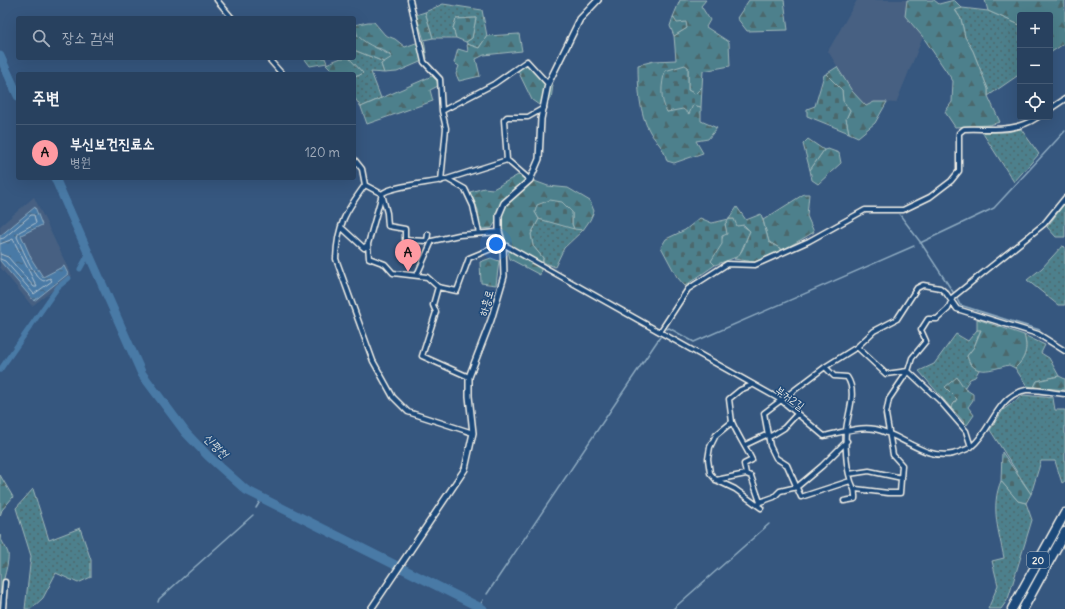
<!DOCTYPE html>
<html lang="ko">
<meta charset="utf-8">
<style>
:root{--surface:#28415f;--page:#304865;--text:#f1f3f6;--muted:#a5afbd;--line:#445a74;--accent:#ff9aa2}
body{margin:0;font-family:Delius,"Poor Story",sans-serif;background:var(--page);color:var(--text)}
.controls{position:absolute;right:12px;top:12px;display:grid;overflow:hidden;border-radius:4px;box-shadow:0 4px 16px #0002}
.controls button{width:36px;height:36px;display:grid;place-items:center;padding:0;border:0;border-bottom:1px solid var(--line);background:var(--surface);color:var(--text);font:20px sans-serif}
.you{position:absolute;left:496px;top:244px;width:14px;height:14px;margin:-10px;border:3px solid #fff;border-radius:50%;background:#1a73e8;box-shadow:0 0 0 6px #1a73e833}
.badge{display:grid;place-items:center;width:26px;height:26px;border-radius:50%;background:var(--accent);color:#111;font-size:13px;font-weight:700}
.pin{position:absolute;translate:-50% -33px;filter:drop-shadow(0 1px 2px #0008)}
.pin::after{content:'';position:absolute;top:21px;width:14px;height:12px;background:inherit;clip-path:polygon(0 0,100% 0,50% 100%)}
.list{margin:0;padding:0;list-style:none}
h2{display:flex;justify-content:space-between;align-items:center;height:52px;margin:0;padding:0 16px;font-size:17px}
h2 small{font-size:13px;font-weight:400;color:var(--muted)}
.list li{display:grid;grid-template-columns:26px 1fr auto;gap:12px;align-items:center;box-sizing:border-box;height:56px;padding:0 16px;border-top:1px solid var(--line)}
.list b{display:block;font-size:15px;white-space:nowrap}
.list p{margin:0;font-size:13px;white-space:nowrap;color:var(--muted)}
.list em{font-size:13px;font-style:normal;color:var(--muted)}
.icon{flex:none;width:22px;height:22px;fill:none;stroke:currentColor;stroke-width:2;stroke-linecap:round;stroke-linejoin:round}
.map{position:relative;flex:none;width:1065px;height:609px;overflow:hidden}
.search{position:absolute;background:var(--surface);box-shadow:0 4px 16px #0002;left:16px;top:16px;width:340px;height:44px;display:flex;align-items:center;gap:10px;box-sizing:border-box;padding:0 14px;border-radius:4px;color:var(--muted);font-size:15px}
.panel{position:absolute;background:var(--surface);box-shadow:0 4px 16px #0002;left:16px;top:72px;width:340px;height:108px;border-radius:4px}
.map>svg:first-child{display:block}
</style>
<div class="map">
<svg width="1065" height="609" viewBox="0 0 1065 609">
<defs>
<pattern id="grass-dots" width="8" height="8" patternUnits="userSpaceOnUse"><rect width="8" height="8" fill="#4e808c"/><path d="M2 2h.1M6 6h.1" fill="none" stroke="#4c676c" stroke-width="1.8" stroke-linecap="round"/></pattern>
<pattern id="forest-firs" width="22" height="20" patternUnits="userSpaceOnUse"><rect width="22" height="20" fill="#4e808c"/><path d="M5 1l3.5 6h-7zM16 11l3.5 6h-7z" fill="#4c676c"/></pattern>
<pattern id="cemetery-stones" width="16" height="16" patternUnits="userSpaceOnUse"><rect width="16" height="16" fill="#4e808c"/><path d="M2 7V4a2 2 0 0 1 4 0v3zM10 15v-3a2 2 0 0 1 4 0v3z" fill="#4c676c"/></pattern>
<pattern id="water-ripples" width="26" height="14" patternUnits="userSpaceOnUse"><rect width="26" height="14" fill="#497aa6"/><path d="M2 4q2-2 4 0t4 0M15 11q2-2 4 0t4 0" fill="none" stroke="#49647b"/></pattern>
</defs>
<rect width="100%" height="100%" fill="#36577f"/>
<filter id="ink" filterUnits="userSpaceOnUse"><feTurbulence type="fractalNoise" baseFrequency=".025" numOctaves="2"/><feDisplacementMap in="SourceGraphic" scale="8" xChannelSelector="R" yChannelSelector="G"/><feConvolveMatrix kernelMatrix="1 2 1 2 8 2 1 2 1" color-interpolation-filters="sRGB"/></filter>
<g filter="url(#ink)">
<path fill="#466082" d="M857 0H907L905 16 923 37 896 103 874 102 866 106 852 91 828 51Z
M34 197 72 276 32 306 0 267V226Z"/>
<path fill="url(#grass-dots)" stroke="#a1b8ba" d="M443 4 482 10 487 36 479 48 467 44 466 42 472 38 476 18 456 19 453 28 456 38H433L425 12Z
M962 8 988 11 1020 25V74L988 96V89L973 51 965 37 961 19 955 9Z
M354 50 384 62 381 64 384 73 371 72 381 98 361 107 354 97V75L358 76 363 73 349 58H354Z
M304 58H325L327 63 310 66Z
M1021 129 1039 154 1014 182 982 132H1007Z
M1065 203V237H1056L1047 227Z
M539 219 583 230 564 248 555 267 543 262V258L533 246 531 234Z
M1062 246 1065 247V305H1058L1027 280 1042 268Z
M981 329 974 347 967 356 970 364 979 370 975 377 970 379 951 408 919 371 934 364 956 334 968 341 977 330Z
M1024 335 1045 345 1041 353 1049 358 1059 376 1037 381 1034 387 1027 386 1015 368C1026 358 1028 348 1024 335Z
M1023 395 1053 398 1055 410H1065V481L1062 483 1055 461H1041L1031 494 990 430 1003 410Z
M1001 481 1018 501 1026 503 1032 520 1008 599 1001 609H988L998 585 992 561 1004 558C999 532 990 507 1001 481Z
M33 489 49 540 80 528 91 560V577L78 583 56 573 43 598 31 609H25L31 556 16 508Z"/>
<path fill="url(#forest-firs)" stroke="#a1b8ba" d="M680 0H706L701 6 710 20 706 27 729 42 730 66 703 71 702 87 695 94 688 90V67L667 112 693 105 701 107V121L717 128 708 139 696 141 703 153 674 163 667 161C663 145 657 144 650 132 639 114 638 86 638 65L654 61 676 60 674 36 687 28 676 23 673 17Z
M749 0H784L788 30 747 31 737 18Z
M907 0H934L939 4 954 0 962 8 955 10 961 19 965 37 973 51 988 89V96L1000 122 989 125 955 127 945 112 952 102 953 81 923 37 905 16Z
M985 0H1065V43L1050 53V15H1020V25L988 11Z
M368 22H374L385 35 395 39 405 47 424 40 427 59 397 72 384 73 381 64 392 56 381 49 367 45 358 36 354 25Z
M519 34 522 51 484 55 476 59 480 76 459 81 456 74 459 66 454 63 458 49 468 52 467 44 479 48 487 36Z
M341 58H349L363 73 358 76 354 74H336L326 64Z
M531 62 553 85 551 99 539 105 532 100 518 71Z
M837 67 852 91 866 106 874 102H887L875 123 858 137 849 133 846 119 850 110 843 101 842 90 826 74Z
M432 76 437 81 438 86 430 90 433 101 367 124 361 107Z
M828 149 839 153 841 163 818 184 812 180 810 170 824 150Z
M518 175 548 186 568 188 590 201 594 211 590 220 583 230 574 229 572 224V212H535L539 219 531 234 533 246 543 258 540 275 510 259 502 227 495 223 492 228 481 229 478 210 470 192 484 188 493 189Z
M804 194H809L807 216 814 232 783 250 769 242 763 220Z
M729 219H734L750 231 739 256 715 265 711 261 726 230 725 224Z
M491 258 499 261 496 285 481 283 480 262Z
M977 319 1024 335C1028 348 1026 358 1015 368L1009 365C991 369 974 378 967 356L974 347 981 330H977Z
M1059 376 1065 379V390L1034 387 1037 381Z
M0 475 13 497 2 510 0 516Z
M0 535C1 542 6 546 8 553 10 560 2 584 0 594Z"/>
<path fill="url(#cemetery-stones)" stroke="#a1b8ba" d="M425 12 433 38 424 40 416 15Z
M673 17 677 23 686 22 687 28 674 36 670 26Z
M476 18 472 38 466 42 456 38 453 28 456 19Z
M354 36H358C369 47 380 48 392 57L384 62 354 50Z
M685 65 688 67V90L695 94 702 87 701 107 693 105 689 114 683 109 667 112C660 98 661 86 665 71Z
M826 74 842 90 843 101 850 110 846 119 849 133 807 116V109L815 106 824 75Z
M808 139 824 150 810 170 803 144Z
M550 200 562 202 572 212V224L574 229 539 219 535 212 537 205Z
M737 207 746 220 761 214 769 242 783 250 755 262 734 259C744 253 745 241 750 231L744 225 737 226 734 219H729L725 224 727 234 722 236V244L711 261 715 265 685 286 677 277 661 247 666 239 685 230 700 218 712 223 729 219Z
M957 377 965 389 973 394V400L968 407 974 415 967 425 951 408 957 399 945 387Z
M1002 452 1031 494 1026 503 1018 501 1001 481Z"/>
<path fill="url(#water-ripples)" stroke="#8daac0" d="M35 207 42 225 21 235 32 260 43 277 64 266 68 274 34 301 0 261V236Z"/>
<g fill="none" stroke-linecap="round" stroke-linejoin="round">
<path stroke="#b0c1ce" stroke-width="1" d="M0 239 4 238 31 215H34L36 223 19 232 17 237C22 247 34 279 44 281L50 278 52 281 34 294 5 261 0 259
M0 244 13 239 37 287H34L8 257 0 254"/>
<path stroke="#8daac0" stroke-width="1.5" d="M900 215 921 243 953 292
M920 243 994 208 1065 131
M957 299 960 305 1040 330
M667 329 669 328 694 342 914 246
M256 508 262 498
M487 594 660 337
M158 602 159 599 253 515
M479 607 483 600
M673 609 769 524"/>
<path stroke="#497aa6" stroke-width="5" d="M80 269 89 253
M0 370 58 287 69 278"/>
<path stroke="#497aa6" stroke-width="9" d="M0 56 18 96
M55 178 142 374 186 433 208 456 246 490 483 609"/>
<defs>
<path id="minor" d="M217 0 232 18
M410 0 424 62 440 79 442 111
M268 58 282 74
M1050 109 1065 99
M354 159 362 169 365 185C346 211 337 225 336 259L373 361 393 397 408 412 473 433
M507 160 504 120 507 117H528L544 108
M447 179 507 160 530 180
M441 181 446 128 442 111 494 84 527 61 548 84
M365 185 382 194 387 213 388 226 405 229V240L427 241 428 234
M341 227 364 248 368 244 369 258 385 264 393 273 427 277 438 287 433 305 436 312 422 356 469 377
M368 244 382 194C389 186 433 183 447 179L465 189 473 206 479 233
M417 275 432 241 459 235 499 232
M438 287 457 291 469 258 503 244 781 400 824 436C839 433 859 426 875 429 901 434 924 460 953 454 958 452 968 450 972 446 992 430 997 395 1026 390 1037 389 1053 393 1065 394
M660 332 688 289 727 264 755 265 809 241 865 210H903L930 197 951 181 959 171V133L964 129C991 128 1014 133 1038 117
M857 347 886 374 908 371 912 358 926 341 921 330 928 319H937L948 309 953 297 1044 224 1065 198
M825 367 834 376 847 377C858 393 847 414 846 431 845 445 846 465 850 478 852 488 856 487 855 499L844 501
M752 385 740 390 729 399 732 422 716 435 710 447 708 459 710 473 716 480 735 489 761 508
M732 422C738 436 746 447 752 460L744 464 746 474
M745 445 766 435 771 436 784 428 797 414
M849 474 869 471 902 478
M716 480 746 474 751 476 760 502
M850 481 801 497 787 465 776 458 770 446 764 413 825 367 857 347 874 331 897 319 917 288 923 285 940 288 946 293 957 309 1038 334 1065 351
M856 489 888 493H900L902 465 893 455 886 414 889 399 908 371 939 400 966 431 971 447
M758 505 760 502 774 497 780 491 797 487 822 466 847 441
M3 609 5 582"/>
<path id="tertiary" d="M371 609 465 469 473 433 469 396V377L491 320 504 276 503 244 499 232V215L504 203 530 180 539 159 541 119 548 84 580 19 598 0"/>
<path id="motorway" d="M1012 609 1065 513
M1023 609 1065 532"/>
</defs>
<use href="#minor" stroke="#f4f1e8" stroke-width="7"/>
<use href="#tertiary" stroke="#f4f1e8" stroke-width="8"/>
<use href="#motorway" stroke="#f4f1e8" stroke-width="11"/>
<use href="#minor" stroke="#1f4a7a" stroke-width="4"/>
<use href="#tertiary" stroke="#1f4a7a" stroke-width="5"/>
<use href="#motorway" stroke="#1f4a7a" stroke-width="8"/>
</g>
</g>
<g text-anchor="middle" stroke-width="3" stroke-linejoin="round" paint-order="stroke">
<rect fill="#1f4a7a" stroke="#b4bfc7" stroke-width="1" x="1027" y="552" width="22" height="16" rx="3"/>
<g font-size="10" font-weight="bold" fill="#f4f1e8">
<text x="1038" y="564">20</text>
</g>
<g font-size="11" fill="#f4f1e8" stroke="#1f4a7a">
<text transform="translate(486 303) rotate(-74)" y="4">하흥로</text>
<text transform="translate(790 398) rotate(36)" y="4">부거2길</text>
</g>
<g font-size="12" font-style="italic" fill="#dadfde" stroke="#1f4a7a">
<text transform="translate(216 446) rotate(45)" y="4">신평천</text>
</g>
</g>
</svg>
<div class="controls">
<button>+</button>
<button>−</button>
<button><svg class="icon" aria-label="locate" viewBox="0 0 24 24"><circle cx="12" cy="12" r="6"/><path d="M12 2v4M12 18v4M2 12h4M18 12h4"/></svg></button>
</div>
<div class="you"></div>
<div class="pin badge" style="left:408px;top:272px">A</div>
<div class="search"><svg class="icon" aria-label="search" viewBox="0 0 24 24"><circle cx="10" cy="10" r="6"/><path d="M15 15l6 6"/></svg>장소 검색</div>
<section class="panel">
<h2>주변<small></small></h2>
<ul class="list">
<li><span class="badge">A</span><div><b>부신보건진료소</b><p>병원</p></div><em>120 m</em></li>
</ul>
</section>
</div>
